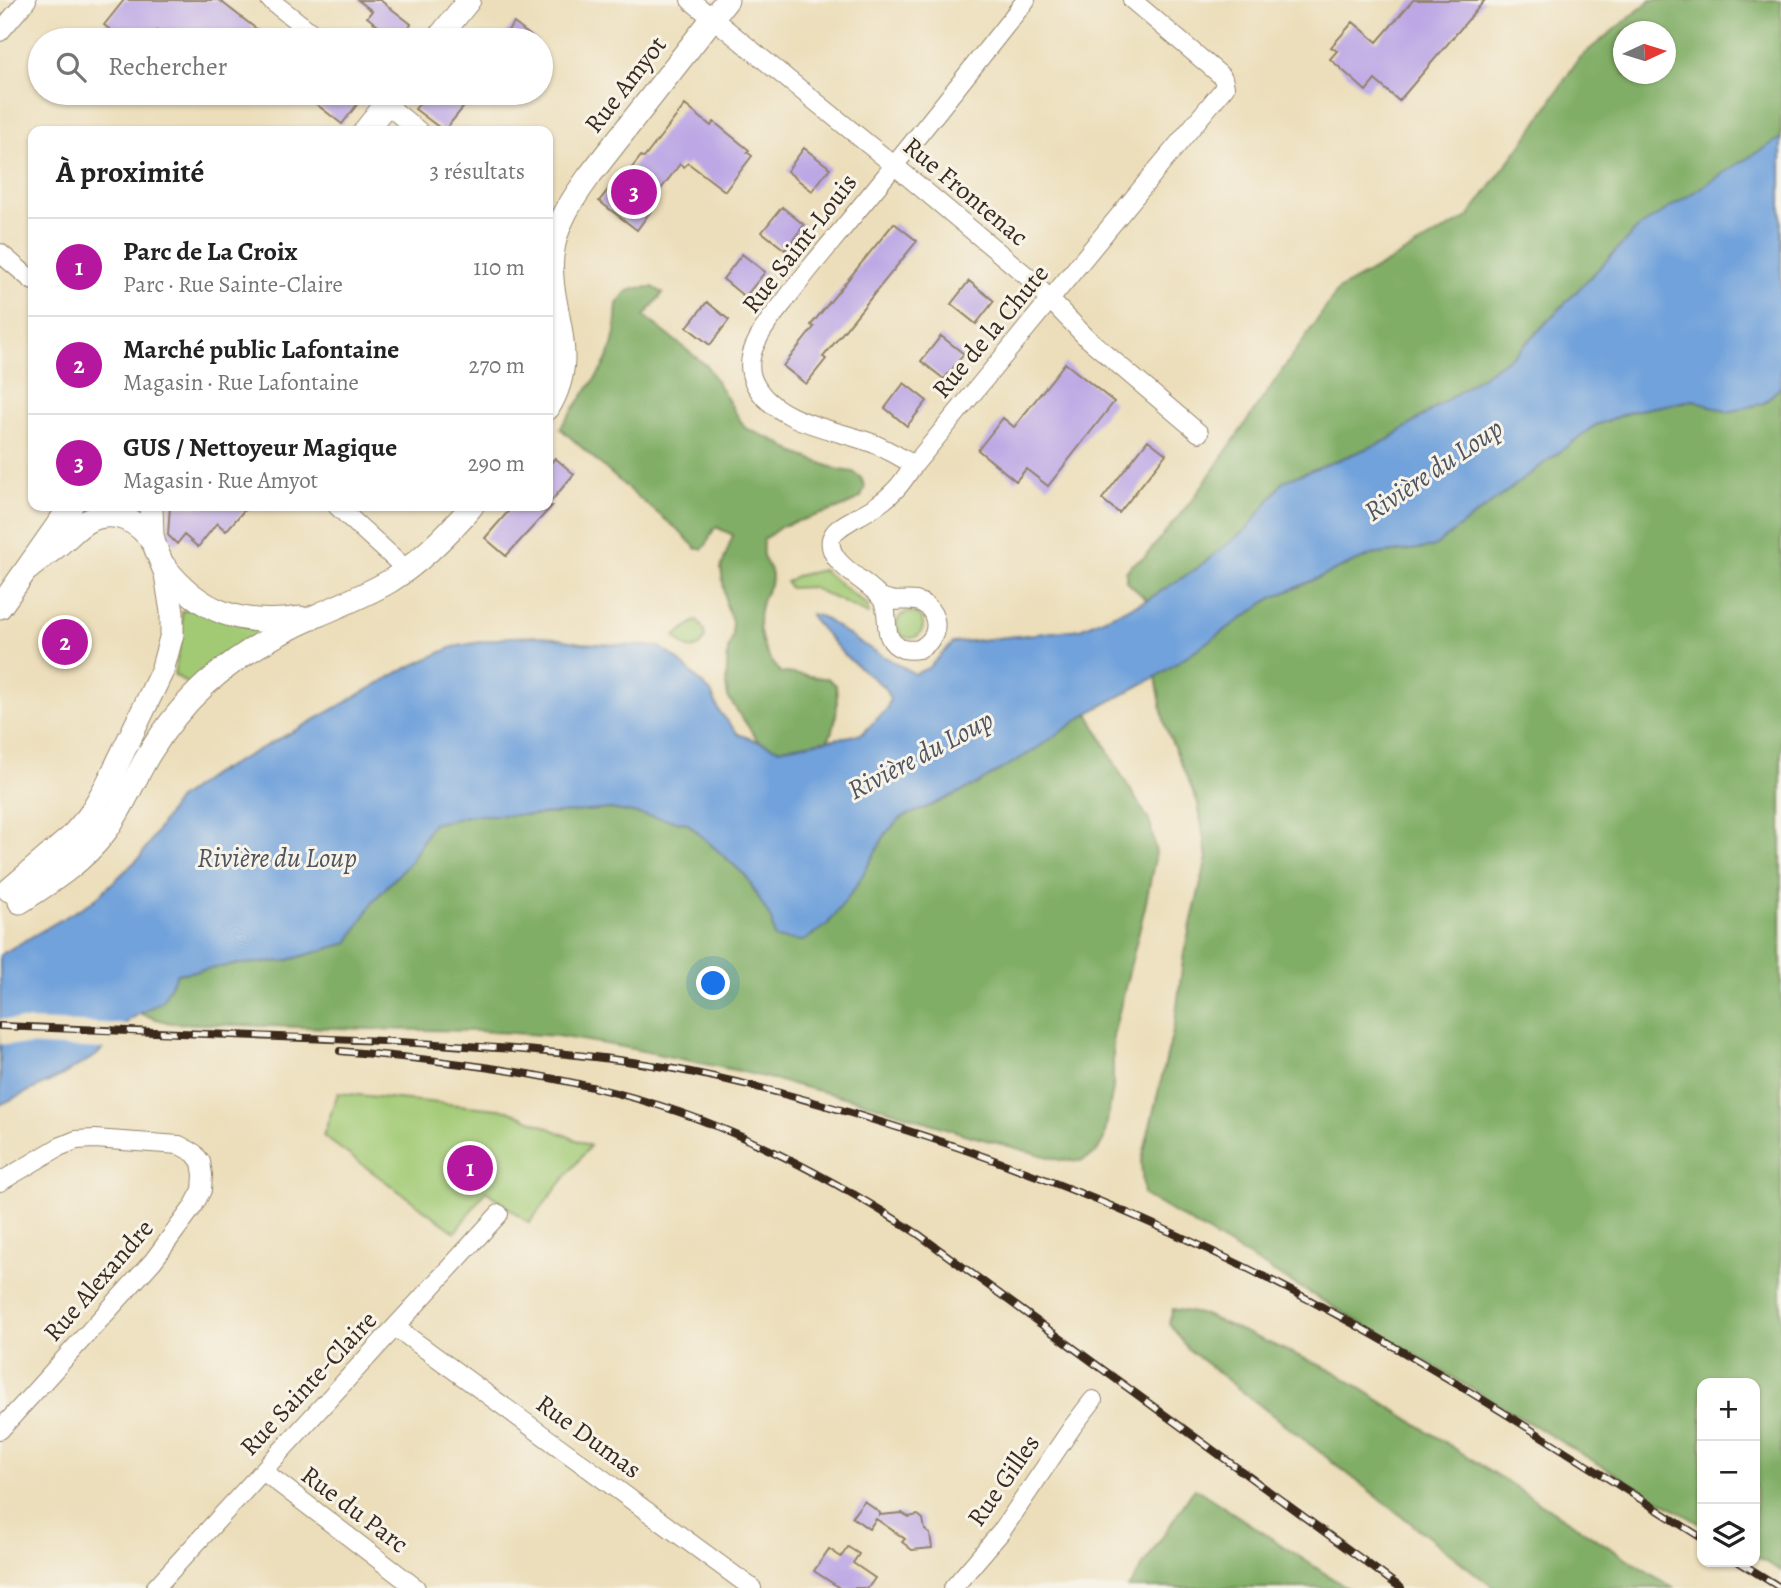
<!DOCTYPE html>
<html lang="fr">
<meta charset="utf-8">
<style>
:root{--surface:#fff;--page:#f2f2f2;--text:#222;--muted:#767676;--line:#e0e0e0;--accent:#b5179e}
body{margin:0;font-family:Alegreya,serif;background:var(--page);color:var(--text)}
.controls{position:absolute;right:21px;bottom:21px;display:grid;overflow:hidden;border-radius:14px;box-shadow:0 2px 5px #0004}
.controls button{width:63px;height:63px;display:grid;place-items:center;padding:0;border:0;border-bottom:2px solid var(--line);background:var(--surface);color:var(--text);font:35px sans-serif}
.compass{position:absolute;left:1613px;top:21px;width:63px;height:63px;border-radius:50%;background:var(--surface);box-shadow:0 2px 5px #0004;rotate:86deg}
.you{position:absolute;left:714px;top:984px;width:24px;height:24px;margin:-18px;border:5px solid #fff;border-radius:50%;background:#1a73e8;box-shadow:0 0 0 10px #1a73e833}
.badge{display:grid;place-items:center;width:46px;height:46px;border-radius:50%;background:var(--accent);color:#fff;font-size:23px;font-weight:700}
.pin{position:absolute;translate:-50% -50%;border:4px solid #fff;box-shadow:0 2px 7px #0006}
.list{margin:0;padding:0;list-style:none}
h2{display:flex;justify-content:space-between;align-items:center;height:91px;margin:0;padding:0 28px;font-size:30px}
h2 small{font-size:23px;font-weight:400;color:var(--muted)}
.list li{display:grid;grid-template-columns:46px 1fr auto;gap:21px;align-items:center;box-sizing:border-box;height:98px;padding:0 28px;border-top:2px solid var(--line)}
.list b{display:block;font-size:26px;white-space:nowrap}
.list p{margin:0;font-size:23px;white-space:nowrap;color:var(--muted)}
.list em{font-size:23px;font-style:normal;color:var(--muted)}
.icon{flex:none;width:38px;height:38px;fill:none;stroke:currentColor;stroke-width:2;stroke-linecap:round;stroke-linejoin:round}
.map{position:relative;flex:none;width:1781px;height:1588px;overflow:hidden}
.search{position:absolute;background:var(--surface);box-shadow:0 2px 5px #0004;left:28px;top:28px;width:525px;height:77px;display:flex;align-items:center;gap:18px;box-sizing:border-box;padding:0 24px;border-radius:38px;color:var(--muted);font-size:26px}
.panel{position:absolute;background:var(--surface);box-shadow:0 2px 5px #0004;left:28px;top:126px;width:525px;height:385px;border-radius:14px}
.map>svg:first-child{display:block}
</style>
<div class="map">
<svg width="1781" height="1588" viewBox="0 0 1781 1588">
<rect width="100%" height="100%" fill="#f7f3e8"/>
<filter id="ink" filterUnits="userSpaceOnUse"><feTurbulence type="fractalNoise" baseFrequency=".0143" numOctaves="2"/><feDisplacementMap in="SourceGraphic" scale="14" xChannelSelector="R" yChannelSelector="G"/><feConvolveMatrix kernelMatrix="1 2 1 2 8 2 1 2 1" color-interpolation-filters="sRGB"/></filter>
<filter id="wash" filterUnits="userSpaceOnUse"><feTurbulence type="fractalNoise" baseFrequency=".00686" numOctaves="4" result="noise"/><feDisplacementMap in="SourceGraphic" scale="28" xChannelSelector="R" yChannelSelector="G"/><feGaussianBlur stdDeviation="1.57" result="paint"/><feColorMatrix in="noise" values="0 0 0 0 0 0 0 0 0 0 0 0 0 0 0 0 0 1.4 0 .05"/><feComposite in="paint" operator="in"/></filter>
<g filter="url(#wash)">
<rect width="100%" height="100%" fill="#ecdeba"/>
<path fill="#a2ca75" stroke="#6e7a4a" stroke-width="2" d="M822 570 868 606V614L811 587 790 588 786 582 796 576Z
M193 604 258 630 259 634 191 686 174 674 181 641 182 611 188 610Z
M897 625a13 13 0 1 1 26 0a13 13 0 1 1-26 0Z
M697 620 704 630 705 638C696 655 684 649 675 636Z
M338 1093 508 1110 590 1146 529 1223 486 1191 455 1232 323 1136Z"/>
<path fill="#81ae66" stroke="#5e6c42" stroke-width="2" fill-rule="evenodd" d="M1651 0H1781V138L1733 167 1638 228 1518 352 1386 441 1284 481 1248 528 1196 569 1147 600 1126 581V572L1132 564 1144 558 1193 499 1338 290 1468 217 1532 130 1579 58ZM1624 32H1666V74H1624Z
M653 287 663 293 644 316 707 366 745 428 778 442 795 453 839 470 853 472 861 478 865 487 861 497 851 503 837 509 782 526 763 540C763 545 762 551 763 556 765 563 772 569 772 576 772 585 764 594 762 602 754 627 763 655 781 673 797 672 811 678 827 678L836 685C838 704 838 725 827 741L778 749 758 741 728 697 726 685 728 650 733 635 732 622 726 604 721 568 733 535 716 527C709 533 710 544 702 549H697L677 529 634 494 560 428 602 369 611 350 615 333 617 304 626 292 636 288Z
M1781 386V1571L1755 1556V1383H1702V1525L1144 1195 1141 1163 1175 1023 1184 953 1207 858 1198 803 1165 726 1156 677 1272 598 1371 555 1433 547 1594 426 1633 411 1694 400 1728 412 1764 403Z
M1088 713 1119 771 1150 822 1156 853 1145 907 1113 1036V1088L1104 1139 1096 1153 1082 1161 1060 1160 964 1134 868 1103 739 1071 623 1047 557 1036 480 1031 369 1029 170 1023 140 1014 162 1001 177 974 239 964 285 961 348 943 374 900 411 861 432 824 472 815H533L611 809 687 823 746 876 771 919 775 938 803 941 827 925 857 885 886 833 902 817 928 807 971 787 1033 751Z
M1173 1309 1205 1315 1335 1372 1673 1588H1494L1188 1349 1169 1323Z
M1195 1488 1347 1588H1128Z"/>
<path fill="#71a2db" stroke="#56667c" stroke-width="2" d="M1781 138V386L1764 403 1728 412 1694 400 1633 411 1594 426 1433 547 1371 555 1272 598 1156 677 1088 713 1033 751 971 787 928 807 902 817 886 833 857 885 827 925 803 941 775 938 771 919 746 876 687 823 611 809 533 815H472L432 824 411 861 374 900 348 943 285 961 239 964 177 974 162 1001 129 1020 97 1055 59 1077 0 1105V955L93 901 140 857 177 800 213 774 307 724 401 671 453 647 509 637 544 636 581 643 660 647 676 658 711 692 719 711 738 734 778 749 862 734 887 709 890 699 884 687 845 656 811 617V614L822 617 859 642 915 674 928 668 953 643 1080 629 1147 600 1196 569 1248 528 1284 481 1386 441 1518 352 1638 228 1733 167Z"/>
<path fill="#ecdeba" d="M0 1019 130 1024 107 1049 0 1044Z"/>
<g id="blocks">
<path fill="#bda8e5" d="M124 0H219L259 31 252 40H168L157 31 150 40H124L104 25Z
M358 0H380L411 24 403 34 398 31 392 37 367 17 372 11Z
M1413 0H1485L1399 101 1375 80 1366 91 1330 59 1337 51 1331 47 1353 22 1377 42Z
M514 23 536 40H500Z
M302 93H366L342 124Z
M428 93H475L444 131 415 109Z
M685 105 711 126 714 122 749 150 747 152 752 156 725 191 688 163 684 167 680 164 649 205 653 208 637 230 599 201 616 180 620 183 641 156 644 158Z
M804 148 830 168 812 191 787 171Z
M782 207 804 225 785 250 762 232Z
M894 223 917 241 823 357 826 359 806 384 783 366 814 327 811 325Z
M742 254 765 272 745 297 723 279Z
M969 281 994 301 976 324 951 304Z
M707 302 729 320 710 345 687 327Z
M941 336 964 354 944 379 921 361Z
M1065 363 1114 402 1048 486 1026 469 1016 481 978 450 1003 418 1014 427Z
M904 383 927 401 907 426 885 408Z
M1148 440 1166 454 1119 513 1102 499Z
M555 458 574 474 548 505V466Z
M170 506H248L226 531 217 523 198 547 184 535 177 544 168 535Z
M513 506H552L506 556 485 538Z
M864 1501 880 1513 879 1515 902 1513 909 1517 918 1515 923 1519 925 1530 930 1534 932 1548 912 1550 902 1542 905 1539 876 1519 869 1529 852 1517Z
M848 1547 859 1554 853 1563 875 1578 868 1588H840L814 1571 829 1549 841 1557Z"/>
</g>
</g>
<g filter="url(#ink)">
<use href="#blocks" fill-opacity="0" stroke="#94846c" stroke-width="2"/>
<g fill="none" stroke-linecap="round" stroke-linejoin="round">
<defs>
<path id="minor" d="M270 0 321 40
M690 0 895 166 1028 277 1086 337 1199 433
M0 32 27 0
M386 104 419 131
M0 253 33 281
M914 465C900 457 887 449 872 443 835 429 777 423 756 386 747 371 749 356 757 341 764 326 774 314 784 302 807 270 833 241 857 211 914 142 970 71 1026 0
M337 506 407 570
M879 596C896 604 900 599 916 601 931 604 939 620 934 634 931 641 925 646 919 649 914 650 908 650 903 649 878 640 893 614 881 598 869 581 826 564 831 539 834 530 843 525 850 521 866 512 882 504 894 491 902 484 907 474 914 465L1225 87 1223 78 1218 73 1132 0
M0 1182 59 1147 76 1140 95 1139 179 1145 194 1153 201 1162 203 1175 202 1190 193 1207 153 1261 0 1430
M395 1327 752 1588
M263 1471 416 1588
M155 1588 499 1214
M953 1588 1001 1532 1073 1426 1093 1400"/>
<path id="major" d="M437 40 469 0
M365 131 395 93
M548 408C582 352 547 311 552 256 555 224 572 200 590 175L727 0
M164 566C200 613 243 627 300 618
M28 569C39 560 51 551 62 542 71 535 78 526 88 521 114 508 139 521 154 544
M0 607 71 506
M9 890 71 837 89 816 108 783 162 671 172 634V612L166 574 154 544 152 535 151 506
M20 902C51 882 83 862 105 832 123 808 134 779 149 754 165 728 184 704 206 684 238 655 279 632 318 615 343 604 368 594 390 581 422 561 448 534 472 506"/>
</defs>
<use href="#minor" stroke="#94846c" stroke-width="20"/>
<use href="#major" stroke="#94846c" stroke-width="25"/>
<use href="#minor" stroke="#fff" stroke-width="18"/>
<use href="#major" stroke="#fff" stroke-width="23"/>
<defs>
<path id="rail" d="M0 1026C127 1032 255 1035 383 1041 476 1046 571 1051 664 1067 742 1081 818 1102 893 1126 1056 1177 1212 1245 1361 1328 1477 1393 1589 1467 1702 1538
M340 1051C462 1062 586 1076 701 1120 778 1150 849 1189 918 1234L1401 1588
M1739 1562 1781 1588"/>
</defs>
<use href="#rail" stroke="#3b2a1e" stroke-width="8"/>
<use href="#rail" stroke="#f7f3e8" stroke-width="5" stroke-dasharray="16" stroke-linecap="butt"/>
</g>
</g>
<g text-anchor="middle" stroke-width="6" stroke-linejoin="round" paint-order="stroke">
<g font-size="26" fill="#3b2a1e" stroke="#f7f3e8">
<text transform="translate(625 84) rotate(-52)" y="9">Rue Amyot</text>
<text transform="translate(966 191) rotate(40)" y="9">Rue Frontenac</text>
<text transform="translate(799 243) rotate(-52)" y="9">Rue Saint-Louis</text>
<text transform="translate(990 331) rotate(-50)" y="9">Rue de la Chute</text>
<text transform="translate(98 1280) rotate(-49)" y="9">Rue Alexandre</text>
<text transform="translate(308 1383) rotate(-47)" y="9">Rue Sainte-Claire</text>
<text transform="translate(589 1436) rotate(36)" y="9">Rue Dumas</text>
<text transform="translate(1003 1480) rotate(-55)" y="9">Rue Gilles</text>
<text transform="translate(355 1509) rotate(37)" y="9">Rue du Parc</text>
</g>
<g font-size="28" font-style="italic" fill="#4e5460" stroke="#f7f3e8">
<text transform="translate(1433 469) rotate(-34)" y="10">Rivière du Loup</text>
<text transform="translate(920 754) rotate(-28)" y="10">Rivière du Loup</text>
<text x="277" y="867">Rivière du Loup</text>
</g>
</g>
</svg>
<div class="controls">
<button>+</button>
<button>−</button>
<button><svg class="icon" aria-label="layers" viewBox="0 0 24 24"><path d="M12 4l9 5-9 5-9-5zM3 14l9 5 9-5"/></svg></button>
</div>
<svg class="compass" viewBox="-18 -18 36 36"><path d="M0-13l5 13h-10z" fill="#e53935"/><path d="M0 13l5-13h-10z" fill="#767676"/></svg>
<div class="you"></div>
<div class="pin badge" style="left:470px;top:1168px">1</div>
<div class="pin badge" style="left:65px;top:642px">2</div>
<div class="pin badge" style="left:634px;top:192px">3</div>
<div class="search"><svg class="icon" aria-label="search" viewBox="0 0 24 24"><circle cx="10" cy="10" r="6"/><path d="M15 15l6 6"/></svg>Rechercher</div>
<section class="panel">
<h2>À proximité<small>3 résultats</small></h2>
<ul class="list">
<li><span class="badge">1</span><div><b>Parc de La Croix</b><p>Parc · Rue Sainte-Claire</p></div><em>110 m</em></li>
<li><span class="badge">2</span><div><b>Marché public Lafontaine</b><p>Magasin · Rue Lafontaine</p></div><em>270 m</em></li>
<li><span class="badge">3</span><div><b>GUS / Nettoyeur Magique</b><p>Magasin · Rue Amyot</p></div><em>290 m</em></li>
</ul>
</section>
</div>
